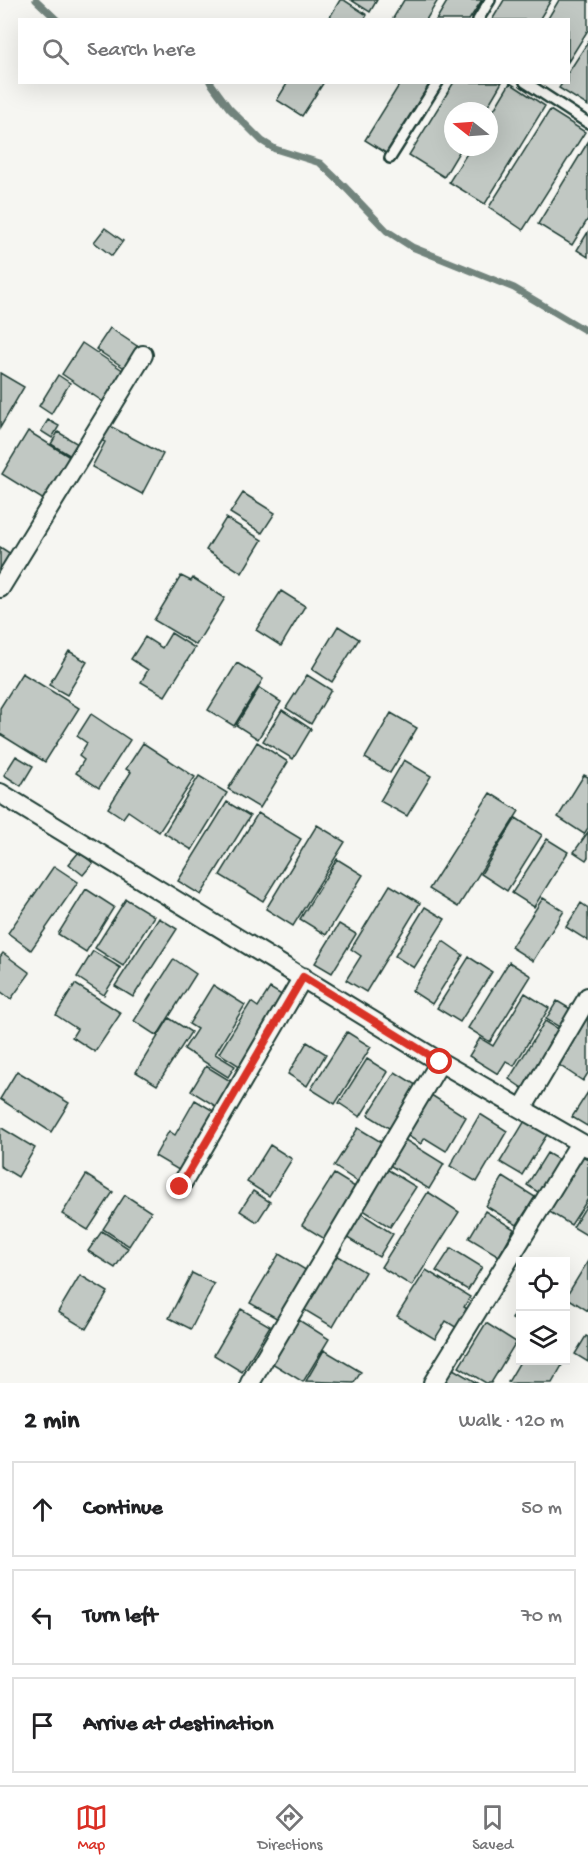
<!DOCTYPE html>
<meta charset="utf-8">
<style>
:root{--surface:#fff;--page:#f2f2f2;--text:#202124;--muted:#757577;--line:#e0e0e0;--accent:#d93025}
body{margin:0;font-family:"Gochi Hand",sans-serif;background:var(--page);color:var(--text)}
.controls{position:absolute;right:18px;bottom:18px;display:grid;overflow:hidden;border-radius:0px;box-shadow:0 6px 24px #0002}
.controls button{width:54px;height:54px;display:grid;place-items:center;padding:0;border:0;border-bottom:2px solid var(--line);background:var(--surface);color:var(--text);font:30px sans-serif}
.compass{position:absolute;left:444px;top:102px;width:54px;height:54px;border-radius:50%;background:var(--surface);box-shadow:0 6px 24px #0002;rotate:287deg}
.stop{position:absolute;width:18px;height:18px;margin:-14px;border:4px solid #d93025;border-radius:50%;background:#fff}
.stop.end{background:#d93025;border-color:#fff;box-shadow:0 2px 6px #0008}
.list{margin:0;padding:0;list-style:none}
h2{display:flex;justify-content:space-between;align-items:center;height:78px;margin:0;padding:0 24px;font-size:26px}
h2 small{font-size:20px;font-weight:400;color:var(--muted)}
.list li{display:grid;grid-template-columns:39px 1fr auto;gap:18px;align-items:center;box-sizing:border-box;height:96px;margin:0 12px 12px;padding:0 12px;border:2px solid var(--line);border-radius:0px}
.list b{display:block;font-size:22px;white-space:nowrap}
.list em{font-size:20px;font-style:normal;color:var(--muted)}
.icon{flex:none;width:33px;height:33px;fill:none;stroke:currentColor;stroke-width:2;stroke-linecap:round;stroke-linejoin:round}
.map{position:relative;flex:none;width:588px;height:1383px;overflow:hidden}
.search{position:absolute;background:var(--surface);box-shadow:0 6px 24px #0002;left:18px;right:18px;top:18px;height:66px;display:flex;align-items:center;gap:15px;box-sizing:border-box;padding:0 21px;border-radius:0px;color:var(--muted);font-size:22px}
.sheet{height:402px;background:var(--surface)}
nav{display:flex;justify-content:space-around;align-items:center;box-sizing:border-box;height:84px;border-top:2px solid var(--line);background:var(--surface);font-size:16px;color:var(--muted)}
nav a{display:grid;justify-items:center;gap:3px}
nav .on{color:var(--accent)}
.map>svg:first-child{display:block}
</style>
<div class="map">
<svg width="588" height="1383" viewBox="0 0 588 1383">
<rect width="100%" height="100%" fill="#f6f6f2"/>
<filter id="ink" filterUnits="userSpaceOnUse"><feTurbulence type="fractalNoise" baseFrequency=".0167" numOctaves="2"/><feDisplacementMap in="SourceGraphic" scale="12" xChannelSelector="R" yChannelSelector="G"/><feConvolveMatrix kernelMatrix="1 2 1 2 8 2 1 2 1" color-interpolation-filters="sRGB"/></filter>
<g filter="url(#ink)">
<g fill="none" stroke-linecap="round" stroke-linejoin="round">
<path stroke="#72847d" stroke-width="7" d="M36 0 57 20
M210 82 229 108 262 141 275 149 320 163 344 186 387 231 412 247 514 288 588 332"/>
</g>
<path fill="#c1c8c3" stroke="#1f3d34" stroke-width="1.5" d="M340 0H344L367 15 364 20H328Z
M351 0H377L370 12Z
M404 0H438L426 20H392Z
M448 0H482L469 20H436Z
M504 0H551L539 20H492Z
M559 0H588V30L568 62V20H547Z
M588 42V106L559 88 563 82H568V73Z
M288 82H324L302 116 277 100Z
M401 82H435L389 155 365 140Z
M454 82H502L485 111H453V147H462L444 177 409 155Z
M510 83 545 106 485 204 449 182 471 147H489V118Z
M550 110 585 132 523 230 489 207Z
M588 142V219L572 245 538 224Z
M105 228 123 241 112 256 94 242Z
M588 232V257L577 250Z
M110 328 140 348 126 369 96 349Z
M82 343 124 371 108 405 62 374Z
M0 373 24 387 0 428Z
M58 375 70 383 51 414 39 406Z
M48 420 59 426 52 438 41 431Z
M104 423 163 454 142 494 92 467 105 442 96 438Z
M28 431 73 459 47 502 2 474Z
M58 432 78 444 71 456 51 444Z
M243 493 275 513 262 533 230 513Z
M226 518 262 540 242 573 206 550Z
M0 547 11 554 0 571Z
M181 576 191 581 193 578 225 598 196 645 154 620Z
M281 591 305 606 281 646 256 630Z
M338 626 359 639 332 682 312 669Z
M171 633 195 648 165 696 141 682 148 670 131 659 145 637 162 648Z
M69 651 87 662 67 695 49 685Z
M237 663 263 679 234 726 208 710Z
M22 673 79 708 45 762 0 734V708Z
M307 675 331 690 311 724 286 708Z
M259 688 281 702 258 739 236 725Z
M282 710 311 729 293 759 263 741Z
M391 713 417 728 390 773 365 758Z
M91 714 130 740 99 788 76 773 84 760 79 756 87 743 77 736Z
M257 742 288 762 260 808 228 789Z
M143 743 195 777 159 832 128 811 123 818 108 808 131 772 126 769Z
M16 756 33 766 21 786 4 775Z
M404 760 431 776 407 816 380 801Z
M584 775 588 777V828L584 834 558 817Z
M199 776 227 793 192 850 164 833Z
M490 793 519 811 458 907 429 889Z
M227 802 250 816 201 895 178 881Z
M258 813 301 839 263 901 220 875Z
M516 818 542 835 507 891 481 874Z
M317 825 345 842 293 926 266 909Z
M588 832V857L586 860 574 852Z
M547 839 568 852 534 907 512 893Z
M79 852 93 863 83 875 69 864Z
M337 859 363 875 326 935 300 919Z
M54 866 78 882 31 950 8 933Z
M390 885 420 903 366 992 346 980 361 956 351 949Z
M86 889 114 907 86 952 58 934Z
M543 898 564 911 533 961 511 947Z
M126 899 154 916 123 966 95 948Z
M581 903 588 908V941L566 927Z
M425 907 445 919 414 968 395 956Z
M159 918 177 929 133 997 115 986Z
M339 924 356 934 332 973 315 963Z
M443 941 463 955 432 1004 412 991Z
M93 951 121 968 104 995 77 977Z
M3 953 30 973 11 999 0 991V957Z
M469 957 492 972 460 1022 437 1008Z
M174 959 196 974 157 1036 134 1021Z
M509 962 531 976 490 1042 468 1028Z
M75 984 121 1013 95 1052 72 1037 77 1029 56 1015Z
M213 985 245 1005 215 1054 235 1066 228 1077 184 1049 197 1029 189 1024Z
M270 988 285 997 241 1067 219 1053 251 1002 258 1007Z
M525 993 549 1008 514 1066 506 1061 498 1074 469 1056 480 1038 493 1046Z
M557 1001 577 1013 566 1031 546 1019Z
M588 1013V1073L583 1081 556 1063Z
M169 1018 191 1032 157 1085 136 1072Z
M545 1021 565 1033 528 1092 509 1079Z
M347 1032 371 1047 335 1104 311 1089Z
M307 1042 326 1054 307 1086 288 1074Z
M367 1059 388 1072 360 1117 339 1103Z
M206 1066 232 1082 217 1107 191 1091Z
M17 1071 69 1103 51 1132 0 1099Z
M395 1072 419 1087 392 1130 368 1115Z
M588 1092V1124L587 1126 572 1117Z
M428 1093 466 1117 446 1151 425 1138 421 1144 403 1133Z
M195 1100 217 1113 182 1172 155 1156 169 1131 175 1135Z
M480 1114 507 1131 477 1182 450 1166Z
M526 1119 548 1133 522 1175 500 1162Z
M0 1127 35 1148 18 1177 0 1166Z
M358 1128 386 1145 361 1184 334 1166Z
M402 1138 444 1164 429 1189 386 1163Z
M270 1145 292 1159 269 1196 247 1182Z
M547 1153 564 1163 544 1196 527 1185Z
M582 1156 588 1159V1199L571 1225 548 1211Z
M385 1168 416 1187 390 1227 360 1208Z
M334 1174 360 1190 328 1241 302 1225Z
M86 1175 113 1192 88 1230 62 1214Z
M503 1177 535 1197 517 1225 486 1206Z
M253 1191 270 1202 257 1222 240 1211Z
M428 1192 459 1212 412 1286 381 1267Z
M125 1195 151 1212 129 1246 103 1229Z
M588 1203V1236L573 1227Z
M485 1211 514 1229 499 1256 469 1238Z
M359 1212 393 1234 379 1257 344 1236Z
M102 1231 128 1248 115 1268 88 1251Z
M451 1248 482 1267 468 1290 436 1271Z
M279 1254 309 1272 280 1320 250 1303Z
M335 1254 365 1272 333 1327 303 1309Z
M588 1261V1311L566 1297Z
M426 1270 470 1297 464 1307 469 1310 457 1328 446 1321 435 1339 397 1316Z
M192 1273 214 1284 191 1329 169 1318Z
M80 1275 108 1292 86 1329 58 1312Z
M520 1302V1323L512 1319Z
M241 1309 270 1326 242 1372 214 1355Z
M294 1317 329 1339 303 1382 267 1360Z
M486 1323 516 1342 491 1383H486L459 1367Z
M586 1336 588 1337V1362L575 1354Z
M324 1350 361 1372 354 1383 306 1381Z
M521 1360H565L552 1383H511L508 1382Z
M448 1366 477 1383H438Z"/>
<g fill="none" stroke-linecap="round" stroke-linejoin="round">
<defs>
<path id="service" d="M478 20 490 0
M525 82 588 123
M390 158 438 82"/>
<path id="minor" d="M0 588 143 355
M0 793 440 1062 588 1147
M522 1109 588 997
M180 1187 303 977
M250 1383 440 1062
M433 1383 580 1143"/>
</defs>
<use href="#service" stroke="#1f3d34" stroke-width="14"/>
<use href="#minor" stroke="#1f3d34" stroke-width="22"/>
<use href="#service" stroke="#f6f6f2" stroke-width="9"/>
<use href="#minor" stroke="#f6f6f2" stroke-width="18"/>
</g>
</g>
<g fill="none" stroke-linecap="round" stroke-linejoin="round" filter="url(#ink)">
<path stroke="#d93025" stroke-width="8" d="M180 1187 303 977 440 1062"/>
</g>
</svg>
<div class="controls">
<button><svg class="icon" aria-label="locate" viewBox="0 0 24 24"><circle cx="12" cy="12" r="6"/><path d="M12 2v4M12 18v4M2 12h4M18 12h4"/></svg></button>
<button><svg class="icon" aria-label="layers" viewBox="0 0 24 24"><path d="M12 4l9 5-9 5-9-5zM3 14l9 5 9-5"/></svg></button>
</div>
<svg class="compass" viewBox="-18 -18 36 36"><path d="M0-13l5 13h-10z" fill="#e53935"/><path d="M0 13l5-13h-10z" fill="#757577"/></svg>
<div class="stop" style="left:440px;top:1062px"></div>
<div class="stop end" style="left:180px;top:1187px"></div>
<div class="search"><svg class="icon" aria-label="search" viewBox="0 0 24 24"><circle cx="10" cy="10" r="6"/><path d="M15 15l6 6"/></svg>Search here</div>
</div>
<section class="sheet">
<h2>2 min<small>Walk · 120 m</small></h2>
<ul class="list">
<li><svg class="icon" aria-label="ahead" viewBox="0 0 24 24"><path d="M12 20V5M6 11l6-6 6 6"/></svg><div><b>Continue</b></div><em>50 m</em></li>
<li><svg class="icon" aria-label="left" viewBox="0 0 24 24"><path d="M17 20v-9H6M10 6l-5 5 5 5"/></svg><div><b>Turn left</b></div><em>70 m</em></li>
<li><svg class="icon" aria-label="arrive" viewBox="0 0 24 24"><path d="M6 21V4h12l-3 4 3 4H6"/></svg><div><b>Arrive at destination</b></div></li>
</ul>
</section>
<nav>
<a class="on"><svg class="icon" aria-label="map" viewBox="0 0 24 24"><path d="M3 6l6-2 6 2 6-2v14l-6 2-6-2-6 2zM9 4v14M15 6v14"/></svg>Map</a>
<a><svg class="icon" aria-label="directions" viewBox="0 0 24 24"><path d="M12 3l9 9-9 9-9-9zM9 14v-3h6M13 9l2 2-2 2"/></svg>Directions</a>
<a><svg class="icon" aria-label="saved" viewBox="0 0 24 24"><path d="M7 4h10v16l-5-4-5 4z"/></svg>Saved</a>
</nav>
